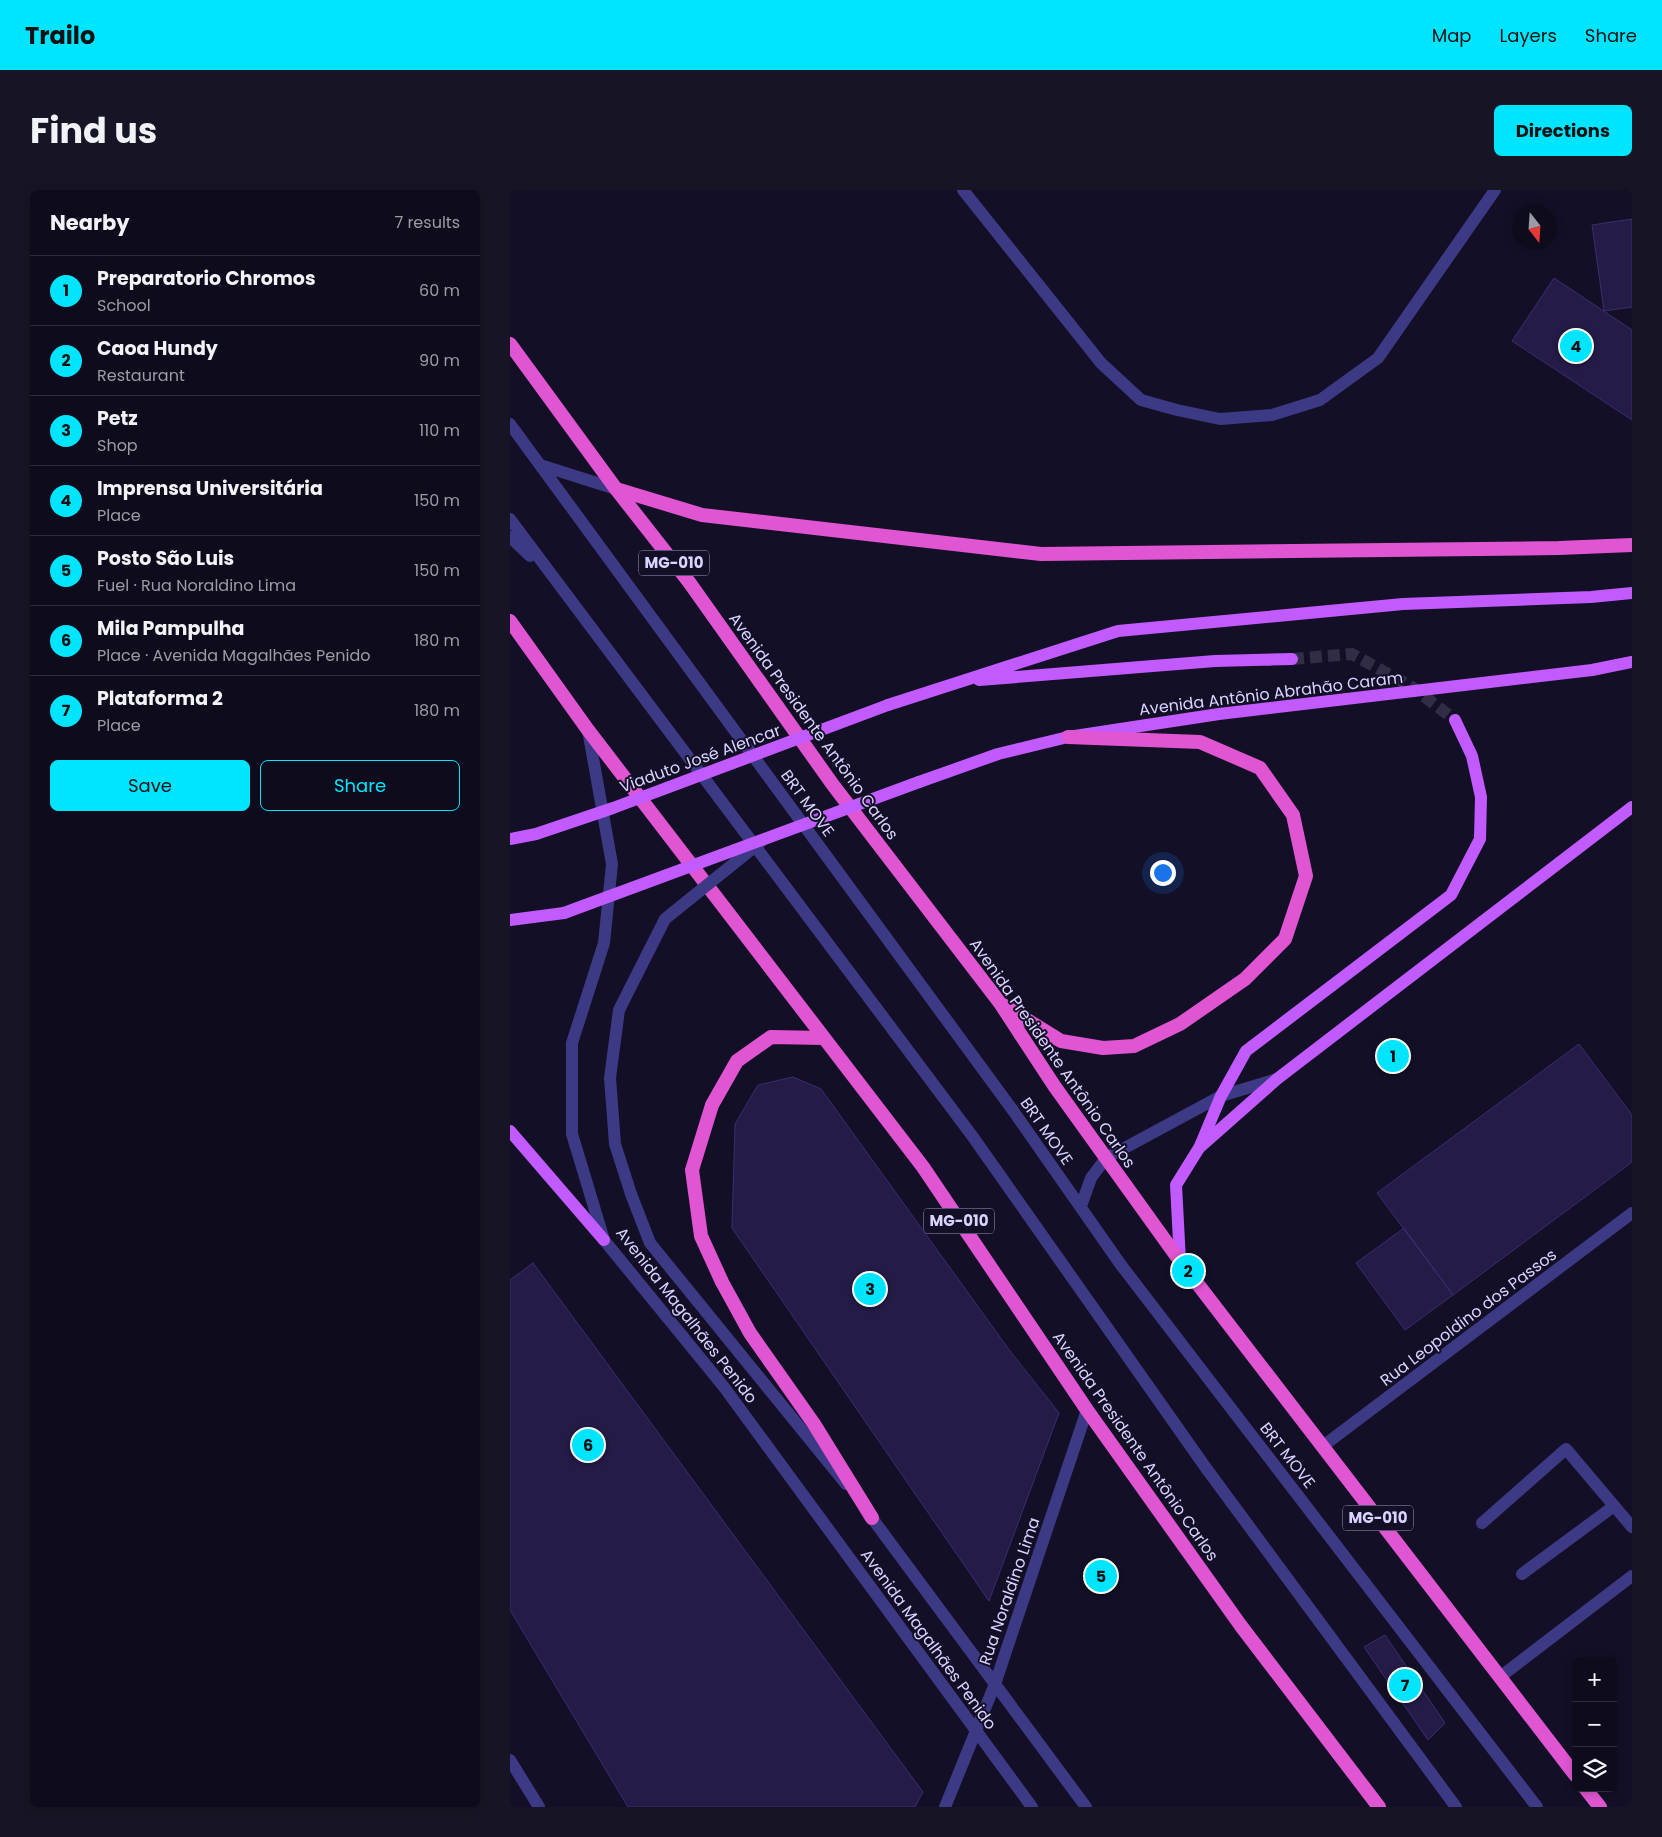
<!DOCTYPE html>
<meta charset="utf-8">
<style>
:root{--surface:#0e0b1c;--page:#171425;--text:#f1f3f6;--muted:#9b9ba3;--line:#2e2b3b;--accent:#00e5ff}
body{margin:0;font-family:Poppins,sans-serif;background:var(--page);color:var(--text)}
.controls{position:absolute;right:15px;bottom:15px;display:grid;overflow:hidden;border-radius:8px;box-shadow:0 2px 8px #0003}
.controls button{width:45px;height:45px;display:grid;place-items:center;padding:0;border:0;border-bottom:1px solid var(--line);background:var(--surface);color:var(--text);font:25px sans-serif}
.compass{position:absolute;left:1002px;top:15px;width:45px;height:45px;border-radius:50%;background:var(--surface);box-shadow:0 2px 8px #0003;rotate:163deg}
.you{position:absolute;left:652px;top:682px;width:18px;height:18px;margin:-12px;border:4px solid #fff;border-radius:50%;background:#1a73e8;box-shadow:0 0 0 8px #1a73e833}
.badge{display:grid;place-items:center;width:32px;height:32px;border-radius:50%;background:var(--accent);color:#111;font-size:16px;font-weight:700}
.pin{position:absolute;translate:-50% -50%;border:2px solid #fff;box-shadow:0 1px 5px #0006}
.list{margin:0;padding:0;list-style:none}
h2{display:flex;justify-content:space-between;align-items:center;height:65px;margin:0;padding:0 20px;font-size:21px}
h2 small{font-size:16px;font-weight:400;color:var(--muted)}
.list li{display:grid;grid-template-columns:32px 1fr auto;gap:15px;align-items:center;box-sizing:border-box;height:70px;padding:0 20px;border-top:1px solid var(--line)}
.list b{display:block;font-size:19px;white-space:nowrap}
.list p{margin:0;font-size:16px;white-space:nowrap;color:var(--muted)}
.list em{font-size:16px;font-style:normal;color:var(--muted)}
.actions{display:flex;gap:10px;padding:15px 20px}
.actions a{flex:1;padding:11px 0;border:1px solid var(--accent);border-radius:8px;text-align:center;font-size:18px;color:var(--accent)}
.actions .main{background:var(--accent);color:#111}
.icon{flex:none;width:28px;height:28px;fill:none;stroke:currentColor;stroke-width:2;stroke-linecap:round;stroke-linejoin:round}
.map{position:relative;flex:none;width:1122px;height:1617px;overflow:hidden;border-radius:8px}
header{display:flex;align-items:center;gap:30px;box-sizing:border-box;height:70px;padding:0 25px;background:var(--accent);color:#111}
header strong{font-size:24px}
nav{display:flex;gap:28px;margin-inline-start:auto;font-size:18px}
.intro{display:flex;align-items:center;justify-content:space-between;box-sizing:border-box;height:120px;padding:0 30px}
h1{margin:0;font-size:35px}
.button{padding:12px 22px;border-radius:8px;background:var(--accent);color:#111;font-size:18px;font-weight:700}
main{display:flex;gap:30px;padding:0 30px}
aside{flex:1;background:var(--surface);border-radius:8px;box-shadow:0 2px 8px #0003}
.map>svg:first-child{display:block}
</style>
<header>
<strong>Trailo</strong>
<nav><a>Map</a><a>Layers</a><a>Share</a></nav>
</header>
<div class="intro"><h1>Find us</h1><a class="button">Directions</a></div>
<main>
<aside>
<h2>Nearby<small>7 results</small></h2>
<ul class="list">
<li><span class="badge">1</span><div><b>Preparatorio Chromos</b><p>School</p></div><em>60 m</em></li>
<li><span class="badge">2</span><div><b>Caoa Hundy</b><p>Restaurant</p></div><em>90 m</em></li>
<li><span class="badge">3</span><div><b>Petz</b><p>Shop</p></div><em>110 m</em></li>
<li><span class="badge">4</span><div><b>Imprensa Universitária</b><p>Place</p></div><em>150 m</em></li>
<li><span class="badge">5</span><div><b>Posto São Luis</b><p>Fuel · Rua Noraldino Lima</p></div><em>150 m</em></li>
<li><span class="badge">6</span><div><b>Mila Pampulha</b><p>Place · Avenida Magalhães Penido</p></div><em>180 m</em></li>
<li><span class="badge">7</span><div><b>Plataforma 2</b><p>Place</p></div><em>180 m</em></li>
</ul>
<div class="actions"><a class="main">Save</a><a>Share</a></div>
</aside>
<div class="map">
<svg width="1122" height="1617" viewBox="0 0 1122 1617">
<rect width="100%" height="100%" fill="#130f26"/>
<path fill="#241b47" stroke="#3b2d73" d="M1122 29V117L1094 121 1082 35Z
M1044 88 1122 140V230L1002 151Z
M1069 854 1122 925V972L943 1105 867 1003Z
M283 887 311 899 500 1161 549 1223 479 1411 222 1038 225 934 248 895Z
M894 1038 943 1105 895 1140 846 1073Z
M23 1073 413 1602 405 1617H118L0 1420V1090Z
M875 1445 935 1533 918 1550 854 1457Z"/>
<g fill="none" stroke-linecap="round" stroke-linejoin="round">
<path stroke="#312d47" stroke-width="12" stroke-dasharray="12 6" stroke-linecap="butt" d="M782 469 842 464 902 497 945 530"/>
<path stroke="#3d3a85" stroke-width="12" d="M0 234 504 922 611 1075 1027 1617
M30 275 106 299
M0 329 463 947 696 1278 946 1617
M0 347 20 366
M571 1016 581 988 596 968 711 906 767 889
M972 1333 1056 1259 1122 1337
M1012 1384 1104 1316
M990 1487 1122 1386"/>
<path stroke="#3d3a85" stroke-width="12" d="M453 0 591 173 631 210 667 220 710 229 762 225 810 210 868 168 985 0
M813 1256 1122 1023
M0 1570 29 1617"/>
<path stroke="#3d3a85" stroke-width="12" d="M78 540 102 674 94 753 62 853V944L94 1050 214 1197 522 1617
M121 1004 140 1053 336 1294
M356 1320 576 1617
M435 1617 485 1494 577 1220"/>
<path stroke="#c25bff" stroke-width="12" d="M469 490 705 471 782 469
M378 515 608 441 893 414 1081 407 1122 403
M409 592 488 564 558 547 709 524 1082 480 1122 472
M0 730 54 723
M0 941 94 1050
M690 956 711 906 736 861 941 705 970 649 971 607 962 566 945 530
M670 1071 666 995 689 958 767 889 1122 617"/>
<path stroke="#e055d1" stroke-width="14" d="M0 154 106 299 179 392 323 595 490 813 545 897 670 1071 1066 1586
M106 299 192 325 531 364 1049 358 1122 355
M0 431 78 540 413 977 577 1220 731 1436 869 1617
M493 815 551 851 593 858 624 856 670 834 735 789 775 749 796 686 783 625 750 578 690 552 558 547
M313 848 261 847 227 871 202 915 182 980 191 1046 212 1092 240 1143 304 1234 362 1328
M1075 1598 1090 1617"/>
<path stroke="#3d3a85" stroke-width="12" d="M121 1004 105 954 100 888 109 820 155 729 253 650"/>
<path stroke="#c25bff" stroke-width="12" d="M0 649 26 644 103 618 378 515
M54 723 409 592"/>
</g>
<g text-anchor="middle" stroke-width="4" stroke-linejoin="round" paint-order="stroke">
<g fill="#130f26" stroke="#9e99be" stroke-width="1">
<rect x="129" y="360.5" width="70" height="25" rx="4"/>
<rect x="414" y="1018.5" width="70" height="25" rx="4"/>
<rect x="833" y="1315.5" width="70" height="25" rx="4"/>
</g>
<g font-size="15" font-weight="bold" fill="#d9d4ff">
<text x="164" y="378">MG-010</text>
<text x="449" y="1036">MG-010</text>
<text x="868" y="1333">MG-010</text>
</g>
<g font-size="16" fill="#d9d4ff" stroke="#130f26">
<text transform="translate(761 503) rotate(-7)" y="6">Avenida Antônio Abrahão Caram</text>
<text transform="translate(304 536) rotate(54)" y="6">Avenida Presidente Antônio Carlos</text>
<text transform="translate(190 568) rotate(-20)" y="6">Viaduto José Alencar</text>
<text transform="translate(298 613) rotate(54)" y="6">BRT MOVE</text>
<text transform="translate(543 863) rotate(55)" y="6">Avenida Presidente Antônio Carlos</text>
<text transform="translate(537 941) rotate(55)" y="6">BRT MOVE</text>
<text transform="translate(177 1125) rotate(52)" y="6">Avenida Magalhães Penido</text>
<text transform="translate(958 1127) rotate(-37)" y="6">Rua Leopoldino dos Passos</text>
<text transform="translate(626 1256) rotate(55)" y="6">Avenida Presidente Antônio Carlos</text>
<text transform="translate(778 1265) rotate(52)" y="6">BRT MOVE</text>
<text transform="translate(499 1401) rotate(-71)" y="6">Rua Noraldino Lima</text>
<text transform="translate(419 1449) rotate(54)" y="6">Avenida Magalhães Penido</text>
</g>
</g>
</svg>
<div class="controls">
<button>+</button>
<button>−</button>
<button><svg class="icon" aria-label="layers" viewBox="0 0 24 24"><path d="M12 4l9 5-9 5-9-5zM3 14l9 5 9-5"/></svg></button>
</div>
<svg class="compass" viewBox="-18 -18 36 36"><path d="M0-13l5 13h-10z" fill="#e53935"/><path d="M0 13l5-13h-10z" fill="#9b9ba3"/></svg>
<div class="you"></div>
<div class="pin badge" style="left:883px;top:866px">1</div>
<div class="pin badge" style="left:678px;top:1081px">2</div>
<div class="pin badge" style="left:360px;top:1099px">3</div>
<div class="pin badge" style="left:1066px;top:156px">4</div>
<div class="pin badge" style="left:591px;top:1386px">5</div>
<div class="pin badge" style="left:78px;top:1255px">6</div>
<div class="pin badge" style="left:895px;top:1495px">7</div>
</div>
</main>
